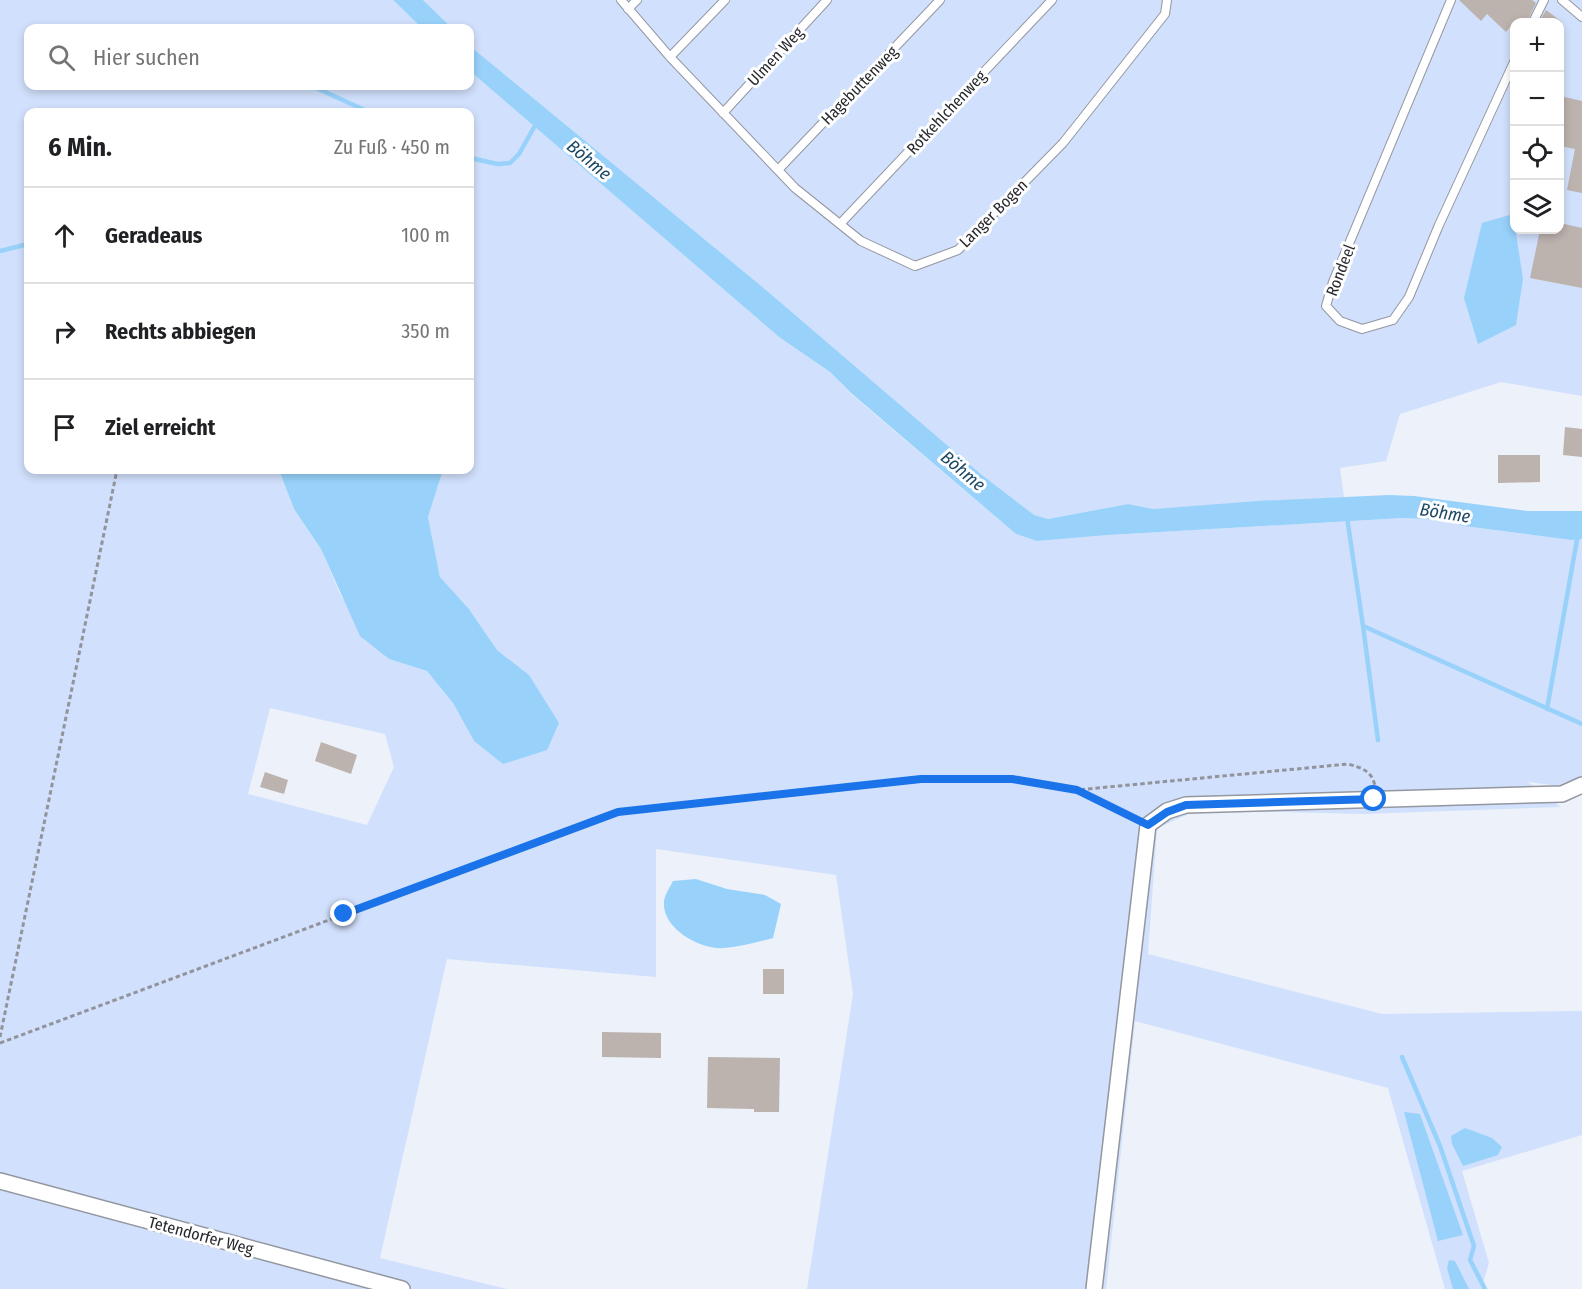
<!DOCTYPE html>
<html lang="de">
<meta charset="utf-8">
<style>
:root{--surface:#fff;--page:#f2f2f2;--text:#202124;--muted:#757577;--line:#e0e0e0}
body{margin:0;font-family:"Fira Sans Condensed",sans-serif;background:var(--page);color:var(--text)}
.controls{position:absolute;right:18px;top:18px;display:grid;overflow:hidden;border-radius:12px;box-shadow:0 3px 9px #0003}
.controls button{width:54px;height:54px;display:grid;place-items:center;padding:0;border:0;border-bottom:2px solid var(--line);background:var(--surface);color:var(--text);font:30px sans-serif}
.stop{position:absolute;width:18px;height:18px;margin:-14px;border:4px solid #1a73e8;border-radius:50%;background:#fff}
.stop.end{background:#1a73e8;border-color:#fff;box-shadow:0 2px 6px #0008}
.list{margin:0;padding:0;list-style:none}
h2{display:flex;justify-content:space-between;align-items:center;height:78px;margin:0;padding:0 24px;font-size:26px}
h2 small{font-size:20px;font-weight:400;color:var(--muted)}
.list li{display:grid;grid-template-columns:39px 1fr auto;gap:18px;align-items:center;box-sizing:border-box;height:96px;padding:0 24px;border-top:2px solid var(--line)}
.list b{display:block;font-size:22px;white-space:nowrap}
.list em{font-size:20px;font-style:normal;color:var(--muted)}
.icon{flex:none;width:33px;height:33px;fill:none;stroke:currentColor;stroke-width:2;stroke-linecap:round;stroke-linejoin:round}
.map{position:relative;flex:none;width:1582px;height:1289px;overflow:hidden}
.search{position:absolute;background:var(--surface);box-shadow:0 3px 9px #0003;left:24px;top:24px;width:450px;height:66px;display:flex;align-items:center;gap:15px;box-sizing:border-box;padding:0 21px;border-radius:12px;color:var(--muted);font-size:22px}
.panel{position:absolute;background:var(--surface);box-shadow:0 3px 9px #0003;left:24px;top:108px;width:450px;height:366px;border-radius:12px}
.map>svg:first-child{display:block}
</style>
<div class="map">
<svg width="1582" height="1289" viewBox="0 0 1582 1289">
<rect width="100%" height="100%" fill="#ecf1fa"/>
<path fill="#d1e0fc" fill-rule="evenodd" d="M0 0H393L422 28H28V86H470V71L779 337 830 372 851 394 1016 534 1037 541 1108 535 1403 518 1444 520 1464 526 1571 540 1582 539V776L1559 786 1528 782 1561 807 1364 814 1198 810 1157 828 1148 954 1382 1014 1582 1011V1135L1462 1171 1489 1263 1482 1286 1484 1289H1445L1388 1088 1135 1021 1106 1289H807L853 994 836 875 656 849V977L447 959 380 1258 507 1289H0ZM28 112H470V470H443L428 517 440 577 469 609 497 650 529 675 474 741 453 703 427 671 389 659 341 596 321 549 294 509 279 470H28ZM270 708 385 734 394 767 367 825 248 794Z
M423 0H1582V396L1501 382 1400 414 1386 461 1340 468 1344 497 1153 509 1128 504 1048 519 1033 515 982 475 766 290 470 46V28H452ZM1514 22H1560V230H1514Z"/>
<path fill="#98d2fb" d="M393 0H423L452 28H422Z
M470 46 766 290 982 475 1034 515 1048 519 1128 504 1153 509 1258 501 1389 495 1414 496 1527 511H1582V539L1571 540 1464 526 1444 520 1403 518 1108 535 1037 541 1016 534 851 393 830 372 779 337 470 71Z
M1513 214 1523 279 1516 325 1478 344 1464 298 1482 223Z
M279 470H443L428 517 440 577 469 609 497 650 529 675 559 723 547 750 503 764 474 741 453 703 427 671 389 659 360 636 321 549 294 509Z
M696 879 727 889 765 895 781 904 773 938C757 942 741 947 724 948 701 950 662 929 664 902 664 896 670 887 673 881Z
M1404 1112 1420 1114 1463 1235 1438 1241Z
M1465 1128 1492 1138 1502 1147 1498 1155 1463 1166 1452 1144 1451 1136Z
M1449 1260 1455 1261 1469 1289H1453L1447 1268Z"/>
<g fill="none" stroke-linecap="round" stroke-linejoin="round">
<path stroke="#98d2fb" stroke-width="4.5" d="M312 86 369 112
M470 158 498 164 510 163 519 154 537 122
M0 251 28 244
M1347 517 1363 626 1378 740
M1363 626 1582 724
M1547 709 1578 534
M1402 1057 1440 1146 1474 1246 1470 1260 1485 1289"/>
</g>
<path fill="#bcb2ae" d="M1459 0H1532L1536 3 1527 22H1515L1506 32 1487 14 1481 21Z
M1546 10 1562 22H1539Z
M1560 96 1582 101V193L1567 190 1575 149 1560 146Z
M1560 223 1582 228V288L1530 278 1540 230H1560Z
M1565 427 1582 429V457L1563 455Z
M1498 455H1540V482L1498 483Z
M321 742 357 755 351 774 315 761Z
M265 772 288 780 284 794 260 787Z
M763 969H784V994H763Z
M602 1032 661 1033V1058L602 1057Z
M708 1057 780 1058 779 1112H754V1109L707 1108Z"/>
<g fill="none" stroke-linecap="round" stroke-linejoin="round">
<defs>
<path id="lane" d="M621 0 670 57 795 188 861 241 915 266 958 250 1063 143 1165 14 1167 0
M1451 0 1333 282 1326 306 1340 321 1362 329 1393 320 1409 297 1439 225 1514 62
M1562 0 1582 17
M628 9 637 0
M1533 22 1544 0
M670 57 725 0
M723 113 827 0
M778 170 940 0
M840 224 1052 0"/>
<path id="street" d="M0 1181 402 1289
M1094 1289 1148 825 1167 811 1186 805 1562 794 1582 785"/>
</defs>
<use href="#lane" stroke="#9397a0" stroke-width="10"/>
<use href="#street" stroke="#9397a0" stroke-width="18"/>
<path stroke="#91949b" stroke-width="3" stroke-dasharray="4.5 3" stroke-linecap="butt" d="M1079 791 1135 819
M0 1037 117 470
M0 1043 618 812 921 779H1012L1077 790 1348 764C1362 768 1372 771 1375 786"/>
<use href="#lane" stroke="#fff" stroke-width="8"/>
<use href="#street" stroke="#fff" stroke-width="15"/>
</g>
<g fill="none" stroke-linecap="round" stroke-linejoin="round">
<path stroke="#1a73e8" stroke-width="8" d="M344 914 618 812 921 779H1012L1077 790 1148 825 1167 812 1186 805 1374 799"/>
</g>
<g text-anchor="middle" stroke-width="6" stroke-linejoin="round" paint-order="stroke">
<g font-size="16" fill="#26272b" stroke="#fefefe">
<text transform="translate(775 56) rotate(-47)" y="6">Ulmen Weg</text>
<text transform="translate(859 85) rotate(-46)" y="6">Hagebuttenweg</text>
<text transform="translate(946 112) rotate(-47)" y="6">Rotkehlchenweg</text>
<text transform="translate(993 213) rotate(-45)" y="6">Langer Bogen</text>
<text transform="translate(1340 270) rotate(-69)" y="6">Rondeel</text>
<text transform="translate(201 1235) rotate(15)" y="6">Tetendorfer Weg</text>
</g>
<g font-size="18" font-style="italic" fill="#1c4864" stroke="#fefefe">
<text transform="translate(589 160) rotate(40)" y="6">Böhme</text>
<text transform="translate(963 471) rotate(40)" y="6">Böhme</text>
<text transform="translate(1445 513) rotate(9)" y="6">Böhme</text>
</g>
</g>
</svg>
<div class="controls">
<button>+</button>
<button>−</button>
<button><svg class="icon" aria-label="locate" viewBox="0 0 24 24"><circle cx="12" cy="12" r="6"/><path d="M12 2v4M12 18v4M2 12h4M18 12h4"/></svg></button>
<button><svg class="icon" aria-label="layers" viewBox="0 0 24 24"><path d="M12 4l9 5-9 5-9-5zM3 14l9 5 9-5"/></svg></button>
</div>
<div class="stop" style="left:1374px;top:799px"></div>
<div class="stop end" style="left:344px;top:914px"></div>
<div class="search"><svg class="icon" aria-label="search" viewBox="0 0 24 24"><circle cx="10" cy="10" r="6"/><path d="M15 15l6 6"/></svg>Hier suchen</div>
<section class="panel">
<h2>6 Min.<small>Zu Fuß · 450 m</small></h2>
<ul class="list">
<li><svg class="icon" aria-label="ahead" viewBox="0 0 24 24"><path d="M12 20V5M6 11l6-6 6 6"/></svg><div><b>Geradeaus</b></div><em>100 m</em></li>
<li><svg class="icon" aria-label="right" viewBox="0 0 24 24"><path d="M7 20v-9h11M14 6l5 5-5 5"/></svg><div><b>Rechts abbiegen</b></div><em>350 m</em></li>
<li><svg class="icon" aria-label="arrive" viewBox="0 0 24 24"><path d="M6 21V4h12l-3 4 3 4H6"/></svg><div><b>Ziel erreicht</b></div></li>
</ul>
</section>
</div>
